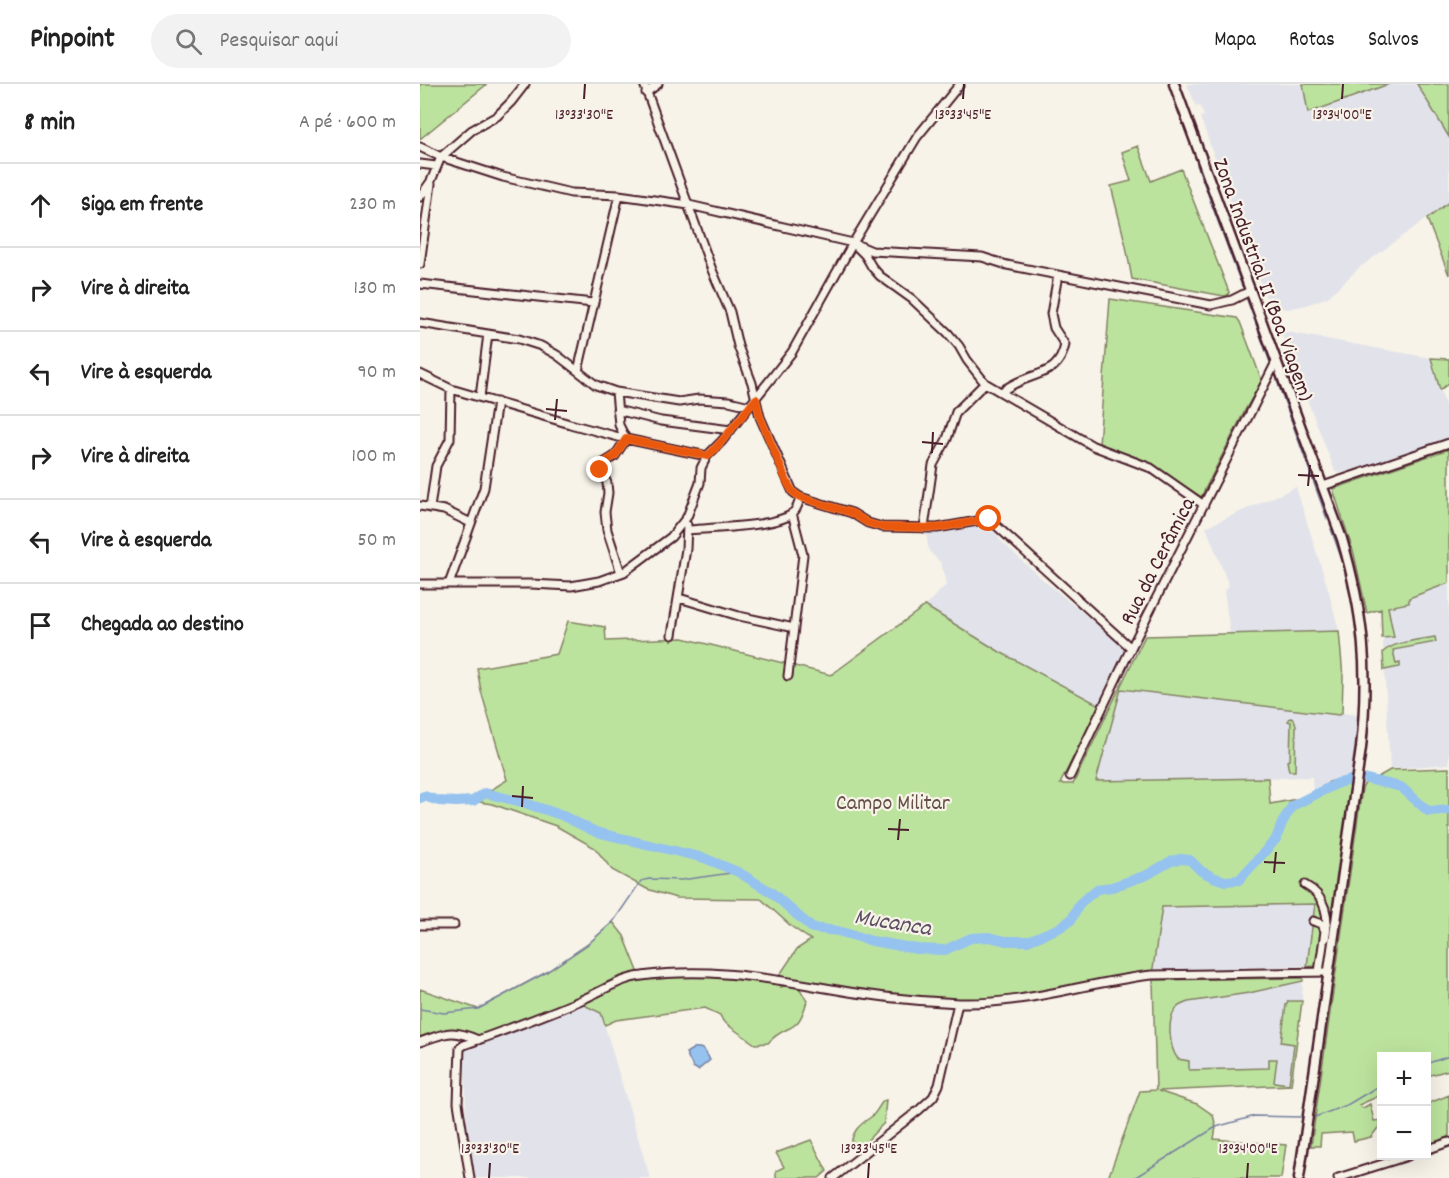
<!DOCTYPE html>
<html lang="pt">
<meta charset="utf-8">
<style>
:root{--surface:#fff;--page:#f2f2f2;--text:#222;--muted:#767676;--line:#e0e0e0}
body{margin:0;font-family:Dekko,sans-serif;background:var(--page);color:var(--text)}
.controls{position:absolute;right:18px;bottom:18px;display:grid;overflow:hidden;border-radius:0px;box-shadow:0 6px 24px #0002}
.controls button{width:54px;height:54px;display:grid;place-items:center;padding:0;border:0;border-bottom:2px solid var(--line);background:var(--surface);color:var(--text);font:30px sans-serif}
.stop{position:absolute;width:18px;height:18px;margin:-14px;border:4px solid #ea580c;border-radius:50%;background:#fff}
.stop.end{background:#ea580c;border-color:#fff;box-shadow:0 2px 6px #0008}
.list{margin:0;padding:0;list-style:none}
h2{display:flex;justify-content:space-between;align-items:center;height:78px;margin:0;padding:0 24px;font-size:26px}
h2 small{font-size:20px;font-weight:400;color:var(--muted)}
.list li{display:grid;grid-template-columns:39px 1fr auto;gap:18px;align-items:center;box-sizing:border-box;height:84px;padding:0 24px;border-top:2px solid var(--line)}
.list b{display:block;font-size:22px;white-space:nowrap}
.list em{font-size:20px;font-style:normal;color:var(--muted)}
.icon{flex:none;width:33px;height:33px;fill:none;stroke:currentColor;stroke-width:2;stroke-linecap:round;stroke-linejoin:round}
.map{position:relative;flex:none;width:1029px;height:1094px;overflow:hidden}
header{display:flex;align-items:center;gap:36px;box-sizing:border-box;height:84px;padding:0 30px;background:var(--surface);border-bottom:2px solid var(--line)}
header strong{font-size:28px}
nav{display:flex;gap:33px;margin-inline-start:auto;font-size:21px}
.search{width:420px;height:54px;background:var(--page);display:flex;align-items:center;gap:15px;box-sizing:border-box;padding:0 21px;border-radius:33px;color:var(--muted);font-size:22px}
main{display:flex}
aside{flex:1;background:var(--surface)}
.map>svg:first-child{display:block}
</style>
<header>
<strong>Pinpoint</strong>
<div class="search"><svg class="icon" aria-label="search" viewBox="0 0 24 24"><circle cx="10" cy="10" r="6"/><path d="M15 15l6 6"/></svg>Pesquisar aqui</div>
<nav><a>Mapa</a><a>Rotas</a><a>Salvos</a></nav>
</header>
<main>
<aside>
<h2>8 min<small>A pé · 600 m</small></h2>
<ul class="list">
<li><svg class="icon" aria-label="ahead" viewBox="0 0 24 24"><path d="M12 20V5M6 11l6-6 6 6"/></svg><div><b>Siga em frente</b></div><em>230 m</em></li>
<li><svg class="icon" aria-label="right" viewBox="0 0 24 24"><path d="M7 20v-9h11M14 6l5 5-5 5"/></svg><div><b>Vire à direita</b></div><em>130 m</em></li>
<li><svg class="icon" aria-label="left" viewBox="0 0 24 24"><path d="M17 20v-9H6M10 6l-5 5 5 5"/></svg><div><b>Vire à esquerda</b></div><em>90 m</em></li>
<li><svg class="icon" aria-label="right" viewBox="0 0 24 24"><path d="M7 20v-9h11M14 6l5 5-5 5"/></svg><div><b>Vire à direita</b></div><em>100 m</em></li>
<li><svg class="icon" aria-label="left" viewBox="0 0 24 24"><path d="M17 20v-9H6M10 6l-5 5 5 5"/></svg><div><b>Vire à esquerda</b></div><em>50 m</em></li>
<li><svg class="icon" aria-label="arrive" viewBox="0 0 24 24"><path d="M6 21V4h12l-3 4 3 4H6"/></svg><div><b>Chegada ao destino</b></div></li>
</ul>
</aside>
<div class="map">
<svg width="1029" height="1094" viewBox="0 0 1029 1094">
<rect width="100%" height="100%" fill="#f7f3e8"/>
<filter id="ink" filterUnits="userSpaceOnUse"><feTurbulence type="fractalNoise" baseFrequency=".0167" numOctaves="2"/><feDisplacementMap in="SourceGraphic" scale="12" xChannelSelector="R" yChannelSelector="G"/><feConvolveMatrix kernelMatrix="1 2 1 2 8 2 1 2 1" color-interpolation-filters="sRGB"/></filter>
<g filter="url(#ink)">
<path fill="#e2e3ea" d="M767 0H883L888 29 969 0H997L1029 53V118L939 184 908 213 887 221 868 225 849 222 780 33 784 32 780 21 776 22Z
M862 247 1011 274 1029 334V354L926 388 919 389 915 387 861 249Z
M876 403 909 508 919 547 810 550 804 507 809 502 786 443Z
M562 440 570 442 582 458 620 493 706 565 679 621 580 568 505 522 526 501 521 479 509 467 506 450Z
M1029 499V680L970 685 961 524Z
M701 605 919 631 922 629 938 631 932 692 921 693 902 703 893 712 892 693 676 697Z
M895 820 887 882 733 886 742 823Z
M883 894 882 917 871 1001 736 1006 733 896Z
M164 921 181 929 230 1094H54L46 1050 45 967Z"/>
<path fill="#bce39e" stroke="#838164" stroke-width="1.5" d="M0 0H67L0 55Z
M883 0H969L888 29Z
M997 0H1029V53Z
M718 62 731 97 761 85 809 208 808 211 804 212 712 195 706 162 691 102 711 97 702 68Z
M1029 118V191L1007 135Z
M690 215 817 234 820 238 842 297 825 326 781 413 724 376 679 360Z
M1011 274 1029 275V299L1020 306Z
M1029 365V499L989 514V519L968 523 974 553 962 554 961 525 947 529 934 470 913 405Z
M505 522 580 568 679 621 640 700H653L725 552 919 547 923 593 922 629 919 631 701 605 676 697 848 694 850 720 893 712 909 698 932 692 905 883 887 882 895 820 742 823 732 891 560 919 475 913 364 897 361 903 368 901 380 905 387 917C377 953 368 937 348 959L335 960 312 944 303 937 300 931 285 924 196 936 185 941 181 929 164 921 176 911 58 956 28 948 0 958V905L58 925 125 889 168 860 193 838 204 852 220 892 250 890 357 895 377 865 391 856 372 843 341 815 256 814 227 805 192 786 175 764 136 742 72 720 53 717 87 696 61 607 57 584 137 570 148 537 185 543 186 557 263 554 411 591Z
M1015 553 1016 558 973 566 976 580 980 579V583L964 586 963 568C976 557 999 556 1015 553Z
M870 634 874 635 876 641 875 687H869L867 677 870 676 871 638 868 637Z
M1029 684V986L1007 992 1006 972H962L961 1011 939 1021 943 1024 950 1020 954 1037 961 1036V1040L951 1053 934 1057 932 1048 901 1050 900 1062H891L942 705 947 695 958 693 970 686Z
M883 894V897L829 909 768 918C763 920 758 921 755 926 747 937 749 964 758 975L769 977V986L849 984V975H857L854 998 869 1000 874 960 861 958 866 921 868 917H882L871 1001 738 1007 777 1020 793 1031 796 1043 794 1055 866 1061 861 1094H688L720 1007 736 1006 733 896Z
M1029 1011V1054L1007 1062V1020Z
M466 1016 464 1039 437 1067 431 1064C431 1048 439 1041 451 1033 456 1029 459 1022 463 1017Z
M391 1056 407 1087 399 1094H356V1087L364 1083 356 1069Z"/>
<path fill="#95c2ef" stroke="#7781a1" stroke-width="1.5" d="M274 964C284 963 285 967 290 976L278 986 273 983 266 969Z"/>
<g fill="none" stroke-linecap="round" stroke-linejoin="round">
<path stroke="#7781a1" stroke-width="1.5" d="M777 81 822 202
M826 213 851 281
M857 297 907 435
M911 445 924 482 933 520
M935 531 939 575V618
M0 925 24 929 58 925 125 889 168 860 193 838 221 797 229 795 261 796 318 788
M1006 980 1029 972
M895 1033 927 1021 962 1000
M714 1094 796 1043 835 1032 882 1033"/>
<path stroke="#95c2ef" stroke-width="10" d="M947 695 981 703 1008 727 1029 726
M0 714 4 712 19 717 36 718 53 717 65 709 102 718 141 731 176 748 284 774 318 788 351 808 392 844 418 847 452 857 497 865 525 866 551 854 569 853 586 857H608L639 844 651 836 660 819 677 805 692 803 727 791 751 777 761 775 770 776 781 787 793 793 805 797 819 796 856 755 862 739 872 722 918 699 931 696"/>
<defs>
<path id="minor" d="M224 0 292 186 310 228 318 262 332 299 340 333 373 408 380 413 432 429 448 439 462 443 517 444 569 435 711 564
M226 9 238 0
M0 63 21 73 83 93 151 109 199 111 269 121 433 159 452 167 562 173 587 181 791 221 812 216 830 207
M0 80 16 82
M0 113 11 97 21 73 52 46 77 32 91 18 105 0
M437 163 445 171 452 183 460 192 492 215 528 249 539 262 547 276 565 299 673 362 731 384 784 421
M0 180 11 100
M0 200 173 219
M0 239 99 255 121 262 137 271 176 301 196 308 259 318 279 315 309 317 330 322
M158 287 199 111
M0 290 31 305 150 340 206 355 287 372
M196 308 199 341 206 355 195 372 179 382 187 399 188 409 185 428 187 446 201 489
M581 308C588 303 595 299 603 296 624 287 639 288 645 261L634 244 631 230 638 191
M60 313 68 250
M197 326 241 337 311 346
M903 402 1029 359
M0 422 24 426 51 439
M10 424 16 382 30 355 31 305
M504 444 513 381 527 355 536 328 565 299
M267 446C291 444 354 443 372 430 377 425 379 420 380 413
M0 500H111L151 502 179 497 204 488 251 453 267 433 280 399 281 384 287 372 302 357 372 268 433 159 497 53 540 0
M29 500 64 404 77 318
M259 514 319 532 374 544
M252 551 266 465 267 441
M368 592 383 471 372 429
M650 692 711 564 856 278
M885 801C906 812 910 834 905 855
M893 837 902 840 905 847 899 888
M0 841H34
M0 958C25 949 32 944 58 956
M1006 1066 1029 1058
M50 1094 38 1019 40 964 44 961C83 947 121 933 159 917 179 909 200 894 222 892 282 884 335 892 394 902 442 911 491 917 539 919 606 921 666 898 732 891L909 888
M413 1094 499 1026 513 1013 519 1001 538 919
M918 1094 988 1072"/>
<path id="major" d="M754 0 922 455C944 531 949 586 941 664L879 1094"/>
</defs>
<use href="#minor" stroke="#4a1f2b" stroke-width="11"/>
<use href="#major" stroke="#4a1f2b" stroke-width="13"/>
<use href="#minor" stroke="#f7f3e8" stroke-width="7"/>
<use href="#major" stroke="#f7f3e8" stroke-width="8"/>
</g>
</g>
<g fill="none" stroke-linecap="round" stroke-linejoin="round" filter="url(#ink)">
<path stroke="#ea580c" stroke-width="8" d="M180 386 181 380 195 372 206 355 288 372 302 357 336 315 340 333 367 398 373 408 380 413 432 429 448 439 462 443 517 444 569 435"/>
</g>
<path fill="none" stroke="#4a1f2b" stroke-width="2" d="M164 15 165 0M543 15 544 0M922 15 923 0M126 325 147 327M135 336 137 315M502 358 523 360M512 369 513 348M878 391 899 392M888 402 890 381M92 712 113 714M102 723 103 702M468 745 489 746M478 756 480 735M844 778 865 779M854 789 856 768M69 1094 70 1079M448 1094 449 1079M827 1094 828 1079"/>
<g text-anchor="middle" stroke-width="4.5" stroke-linejoin="round" paint-order="stroke">
<g font-size="22" fill="#4a1f2b" stroke="#f7f3e8">
<text transform="translate(845 195) rotate(70)" y="8">Zona Industrial II (Boa Viagem)</text>
<text transform="translate(736 476) rotate(-63)" y="8">Rua da Cerâmica</text>
</g>
<g font-size="22" fill="#665048" stroke="#f7f3e8">
<text x="473" y="725">Campo Militar</text>
</g>
<g font-size="24" font-style="italic" fill="#605066" stroke="#f7f3e8">
<text transform="translate(473 837) rotate(9)" y="8">Mucanca</text>
</g>
</g>
<g font-size="15" text-anchor="middle" fill="#4a1f2b" stroke="#f7f3e8" stroke-width="4.5" stroke-linejoin="round" paint-order="stroke">
<text x="164" y="35">13°33'30"E</text>
<text x="543" y="35">13°33'45"E</text>
<text x="922" y="35">13°34'00"E</text>
<text x="70" y="1069">13°33'30"E</text>
<text x="449" y="1069">13°33'45"E</text>
<text x="828" y="1069">13°34'00"E</text>
</g>
</svg>
<div class="controls">
<button>+</button>
<button>−</button>
</div>
<div class="stop" style="left:569px;top:435px"></div>
<div class="stop end" style="left:180px;top:386px"></div>
</div>
</main>
